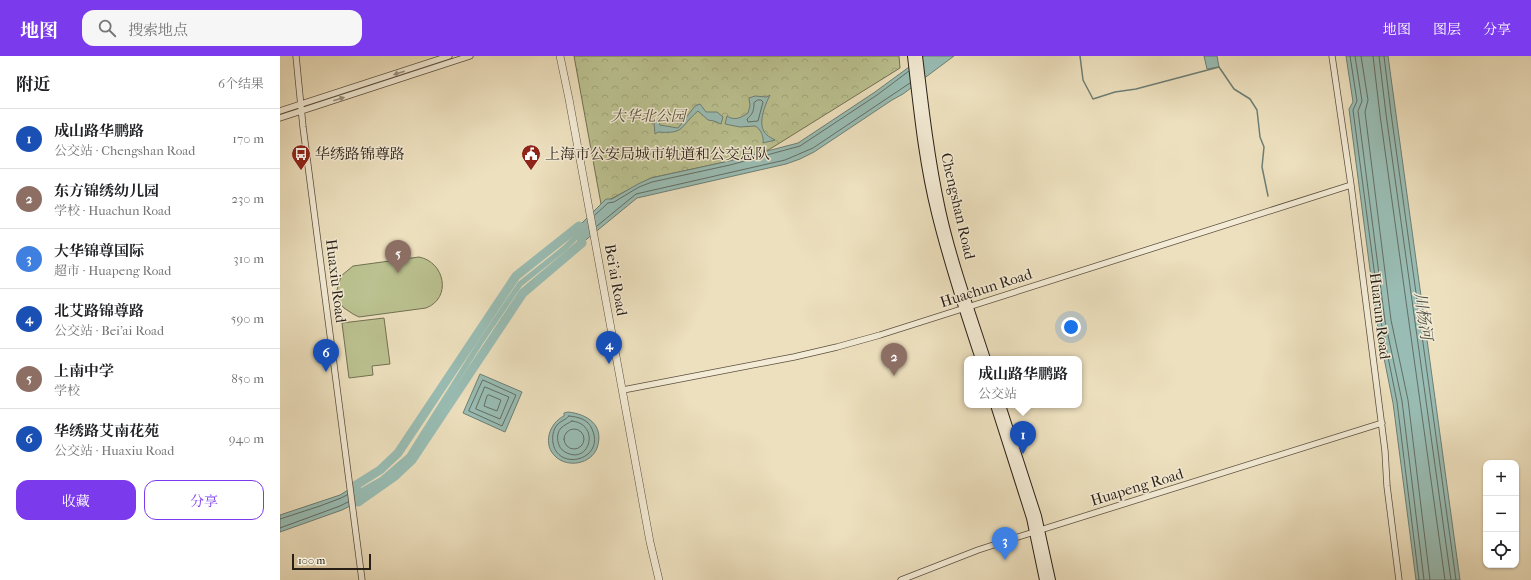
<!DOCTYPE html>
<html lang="zh">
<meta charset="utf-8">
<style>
:root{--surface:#fff;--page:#f6f6f6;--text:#202124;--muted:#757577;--line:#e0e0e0;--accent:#7c3aed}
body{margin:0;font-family:"IM FELL French Canon","Noto Serif SC",serif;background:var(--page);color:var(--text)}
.controls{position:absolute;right:12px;bottom:12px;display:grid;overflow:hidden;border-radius:8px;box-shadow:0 1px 3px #0004}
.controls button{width:36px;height:36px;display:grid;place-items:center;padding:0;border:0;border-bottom:1px solid var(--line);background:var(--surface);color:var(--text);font:20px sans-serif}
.scale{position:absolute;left:12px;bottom:10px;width:79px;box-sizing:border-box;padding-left:4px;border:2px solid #2a1f16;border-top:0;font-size:11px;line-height:14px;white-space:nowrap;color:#2a1f16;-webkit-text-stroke:3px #f3ebd5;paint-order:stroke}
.you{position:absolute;left:791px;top:271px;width:14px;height:14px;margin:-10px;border:3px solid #fff;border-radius:50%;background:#1a73e8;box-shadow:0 0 0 6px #1a73e833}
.badge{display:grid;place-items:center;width:26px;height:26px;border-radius:50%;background:var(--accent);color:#fff;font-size:13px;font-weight:700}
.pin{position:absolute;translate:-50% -33px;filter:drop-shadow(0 1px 2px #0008)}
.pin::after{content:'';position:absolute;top:21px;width:14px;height:12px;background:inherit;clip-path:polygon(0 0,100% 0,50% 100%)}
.popup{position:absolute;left:684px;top:300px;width:118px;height:52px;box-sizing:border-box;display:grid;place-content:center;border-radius:8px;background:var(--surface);filter:drop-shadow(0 1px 3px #0005);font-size:13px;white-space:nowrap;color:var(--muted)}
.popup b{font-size:15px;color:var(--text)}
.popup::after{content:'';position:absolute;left:50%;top:100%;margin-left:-8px;border:8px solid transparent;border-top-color:var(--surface)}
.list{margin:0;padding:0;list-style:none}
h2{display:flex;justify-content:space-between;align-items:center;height:52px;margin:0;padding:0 16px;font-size:17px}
h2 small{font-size:13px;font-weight:400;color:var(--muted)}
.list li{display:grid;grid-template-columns:26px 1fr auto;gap:12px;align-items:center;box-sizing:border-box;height:60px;padding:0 16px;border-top:1px solid var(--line)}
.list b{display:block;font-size:15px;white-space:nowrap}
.list p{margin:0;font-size:13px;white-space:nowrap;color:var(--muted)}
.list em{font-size:13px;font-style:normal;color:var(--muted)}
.actions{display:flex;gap:8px;padding:12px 16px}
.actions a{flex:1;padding:9px 0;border:1px solid var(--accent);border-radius:12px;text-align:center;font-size:14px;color:var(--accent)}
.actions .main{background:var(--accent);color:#fff}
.icon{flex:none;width:22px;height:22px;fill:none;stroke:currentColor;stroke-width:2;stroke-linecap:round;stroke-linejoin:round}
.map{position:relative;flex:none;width:1251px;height:524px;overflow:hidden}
header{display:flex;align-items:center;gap:24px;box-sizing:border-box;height:56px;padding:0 20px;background:var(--accent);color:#fff}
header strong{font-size:19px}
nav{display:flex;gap:22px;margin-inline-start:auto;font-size:14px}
.search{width:280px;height:36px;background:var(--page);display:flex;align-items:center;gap:10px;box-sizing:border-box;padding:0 14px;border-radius:12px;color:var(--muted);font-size:15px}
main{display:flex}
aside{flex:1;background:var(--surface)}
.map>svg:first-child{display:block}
</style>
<header>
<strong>地图</strong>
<div class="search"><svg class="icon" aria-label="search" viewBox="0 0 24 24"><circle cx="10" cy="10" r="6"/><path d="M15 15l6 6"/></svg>搜索地点</div>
<nav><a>地图</a><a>图层</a><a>分享</a></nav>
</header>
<main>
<aside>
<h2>附近<small>6个结果</small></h2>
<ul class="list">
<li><span class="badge" style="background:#1a4fb4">1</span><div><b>成山路华鹏路</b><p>公交站 · Chengshan Road</p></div><em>170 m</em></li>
<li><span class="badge" style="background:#8d6e63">2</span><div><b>东方锦绣幼儿园</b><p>学校 · Huachun Road</p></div><em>230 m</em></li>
<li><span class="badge" style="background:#3f7fe0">3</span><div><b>大华锦尊国际</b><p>超市 · Huapeng Road</p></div><em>310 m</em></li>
<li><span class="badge" style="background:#1a4fb4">4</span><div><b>北艾路锦尊路</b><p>公交站 · Bei'ai Road</p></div><em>590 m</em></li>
<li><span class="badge" style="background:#8d6e63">5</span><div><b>上南中学</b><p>学校</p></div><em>850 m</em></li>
<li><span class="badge" style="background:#1a4fb4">6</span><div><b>华绣路艾南花苑</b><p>公交站 · Huaxiu Road</p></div><em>940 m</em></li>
</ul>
<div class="actions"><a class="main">收藏</a><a>分享</a></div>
</aside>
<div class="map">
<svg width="1251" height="524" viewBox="0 0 1251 524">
<defs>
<pattern id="park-crowns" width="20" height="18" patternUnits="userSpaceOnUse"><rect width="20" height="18" fill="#bbc190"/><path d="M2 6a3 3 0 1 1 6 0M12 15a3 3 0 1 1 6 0" fill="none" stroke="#a1a57b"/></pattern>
</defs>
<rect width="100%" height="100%" fill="#ede0be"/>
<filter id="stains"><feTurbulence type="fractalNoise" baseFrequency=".005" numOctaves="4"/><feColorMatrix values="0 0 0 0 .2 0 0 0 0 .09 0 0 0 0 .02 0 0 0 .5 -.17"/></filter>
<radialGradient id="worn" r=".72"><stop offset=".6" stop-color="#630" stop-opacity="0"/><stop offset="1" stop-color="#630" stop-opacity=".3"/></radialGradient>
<path fill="#bbc190" stroke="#727053" d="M139 201C165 206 172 242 146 252L79 261 73 258 64 252 59 246 57 234 61 220 73 210Z
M104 262 110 308 92 310 93 319 69 322 62 267Z"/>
<path fill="url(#park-crowns)" stroke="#727053" d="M294 0H619L620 12 482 98 371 122 321 148Z"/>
<path fill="#99bdb4" stroke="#6d7e75" d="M644 0H674L623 38 612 44 534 96 520 103 506 108 357 142 302 187 299 170 326 143H332L358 128 371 122 449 105 518 87 595 36Z
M924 0H937L939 11 927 13Z
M1066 0H1108L1180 524H1136L1113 347 1097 267 1069 53 1073 46Z
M490 39C485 49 476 70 487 79 489 81 492 82 495 84L483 87C484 81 481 73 475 70L460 71 445 68 447 60C454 65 461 62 468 57L470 50 469 42 475 40 487 41Z
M420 48 426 56H437L443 61 441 68 434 65 428 64 418 55C399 71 406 78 378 76L375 78 374 67 378 63 380 69 398 72 415 50Z
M200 318 242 336 225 376 183 357Z
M288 356C307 358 325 369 317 392 311 408 288 412 276 401 262 389 269 367 284 360V357Z
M76 429 78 446 62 454 0 476V459L60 439Z"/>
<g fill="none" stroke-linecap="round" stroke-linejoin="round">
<path stroke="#626e65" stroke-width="1" d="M1070 0 1077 45 1073 54 1101 266 1117 346 1139 524
M1075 0 1082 45 1078 55 1105 265 1122 345 1144 524
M1081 0 1088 44 1085 56 1111 264 1128 344 1150 524
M1093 0 1100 59 1165 524
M1099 0 1106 58 1171 524
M1104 0 1111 57 1176 524
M478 44H481L483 46 478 65 468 66 467 63C473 58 474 54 474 47Z
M315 159 328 147 334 146 359 131 372 126 450 109 520 90 597 39 629 15
M317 170 356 138 505 104 533 92 630 27
M203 324 236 339 222 370 189 355Z
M205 331 229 341 220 363 196 353Z
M209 339 221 344 217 355 204 350 207 340Z
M289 360C298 361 308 363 312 373 326 404 278 416 273 387 272 381 273 374 277 369 280 365 286 364 289 360Z
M292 365C321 368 310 410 285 396 277 392 275 378 281 372 284 369 289 367 292 365Z
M284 383a10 10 0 1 1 20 0a10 10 0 1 1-20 0Z
M0 463 40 450 61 442 67 439
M0 472 60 450 68 446"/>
<path stroke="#6d7e75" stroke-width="1.5" d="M800 0 803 24 813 43 835 36 856 33 939 11 954 33 970 43 977 54 980 81 984 91 982 111 988 140"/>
<path stroke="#99bdb4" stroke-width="5.5" d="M71 441 101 424 129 400 200 287 240 228 285 192 305 172"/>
<path stroke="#99bdb4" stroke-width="9" d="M299 170 302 187 243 237 132 404 115 420 78 446 76 429 100 414 118 397 236 220Z"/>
<defs>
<path id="minor" d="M16 0 23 71 82 524
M1052 0 1071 129 1105 395 1107 430 1119 524
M0 55 169 0
M0 62 190 0
M343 334 514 301 557 291 600 279 1071 129
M621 524 698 494 738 481 1102 367"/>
<path id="tertiary" d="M280 0 289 43 370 486 379 524"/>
<path id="secondary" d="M632 0C638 52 643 105 656 157 668 206 684 255 700 303
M638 0C644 51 650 103 661 154 672 204 690 254 706 303
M715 349 751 462 764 524
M721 349 757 460 771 524"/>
</defs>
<use href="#minor" stroke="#5b4f40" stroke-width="7"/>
<use href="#tertiary" stroke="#5b4f40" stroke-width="8"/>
<use href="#secondary" stroke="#2a1f16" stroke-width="10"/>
<use href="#minor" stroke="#f3ebd5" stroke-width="5.5"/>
<use href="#tertiary" stroke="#f3ebd5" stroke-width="7"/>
<use href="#secondary" stroke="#f3ebd5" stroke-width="8"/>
</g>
<defs><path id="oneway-solid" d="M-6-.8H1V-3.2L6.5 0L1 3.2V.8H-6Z"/></defs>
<g fill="#998f7f">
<use href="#oneway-solid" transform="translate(119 17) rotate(162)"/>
<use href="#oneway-solid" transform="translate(59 43) rotate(-18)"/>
</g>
<defs>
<symbol id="bus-pin" viewBox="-11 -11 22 30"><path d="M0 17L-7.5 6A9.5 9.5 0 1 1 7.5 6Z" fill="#8f2418" stroke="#f3ebd5"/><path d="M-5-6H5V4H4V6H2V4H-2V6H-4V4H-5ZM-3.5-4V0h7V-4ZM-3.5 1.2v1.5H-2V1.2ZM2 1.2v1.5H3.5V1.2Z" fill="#fff"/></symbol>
<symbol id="civic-pin" viewBox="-11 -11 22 30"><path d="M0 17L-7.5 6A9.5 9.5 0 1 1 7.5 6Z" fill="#8f2418" stroke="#f3ebd5"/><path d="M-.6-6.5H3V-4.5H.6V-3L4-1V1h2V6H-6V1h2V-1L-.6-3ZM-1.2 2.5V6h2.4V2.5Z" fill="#fff"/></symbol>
</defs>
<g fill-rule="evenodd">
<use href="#bus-pin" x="10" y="87" width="22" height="30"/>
<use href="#civic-pin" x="240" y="87" width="22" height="30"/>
</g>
<g text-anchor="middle" stroke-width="3" stroke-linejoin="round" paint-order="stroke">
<g font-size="15" font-style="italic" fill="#56503b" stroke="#f3ebd5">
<text x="368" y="65">大华北公园</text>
</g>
<g font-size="15" fill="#2a1f16" stroke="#f3ebd5" text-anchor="start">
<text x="35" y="103">华绣路锦尊路</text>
<text x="265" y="103">上海市公安局城市轨道和公交总队</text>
</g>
<g font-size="15" fill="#2a1f16" stroke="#f3ebd5">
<text transform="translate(678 150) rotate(77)" y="5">Chengshan Road</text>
<text transform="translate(336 224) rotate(80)" y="5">Bei'ai Road</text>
<text transform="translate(56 225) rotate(83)" y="5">Huaxiu Road</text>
<text transform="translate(706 232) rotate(-18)" y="5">Huachun Road</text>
<text transform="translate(1100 260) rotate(83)" y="5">Huarun Road</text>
<text transform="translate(857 431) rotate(-17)" y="5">Huapeng Road</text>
</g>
<g font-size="16" font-style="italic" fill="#4b4e45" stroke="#f3ebd5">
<text transform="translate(1144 260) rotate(82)" y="6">川杨河</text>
</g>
</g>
<rect width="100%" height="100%" filter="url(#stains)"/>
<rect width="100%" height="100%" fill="url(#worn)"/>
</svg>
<div class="controls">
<button>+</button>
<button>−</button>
<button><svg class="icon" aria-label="locate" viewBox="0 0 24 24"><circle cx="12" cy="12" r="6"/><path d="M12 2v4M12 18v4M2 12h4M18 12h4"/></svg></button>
</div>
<div class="scale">100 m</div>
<div class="you"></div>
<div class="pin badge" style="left:743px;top:398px;background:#1a4fb4">1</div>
<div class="popup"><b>成山路华鹏路</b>公交站</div>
<div class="pin badge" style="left:614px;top:320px;background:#8d6e63">2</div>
<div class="pin badge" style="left:725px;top:504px;background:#3f7fe0">3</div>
<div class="pin badge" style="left:329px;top:308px;background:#1a4fb4">4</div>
<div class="pin badge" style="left:118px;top:217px;background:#8d6e63">5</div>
<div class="pin badge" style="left:46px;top:316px;background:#1a4fb4">6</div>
</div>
</main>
